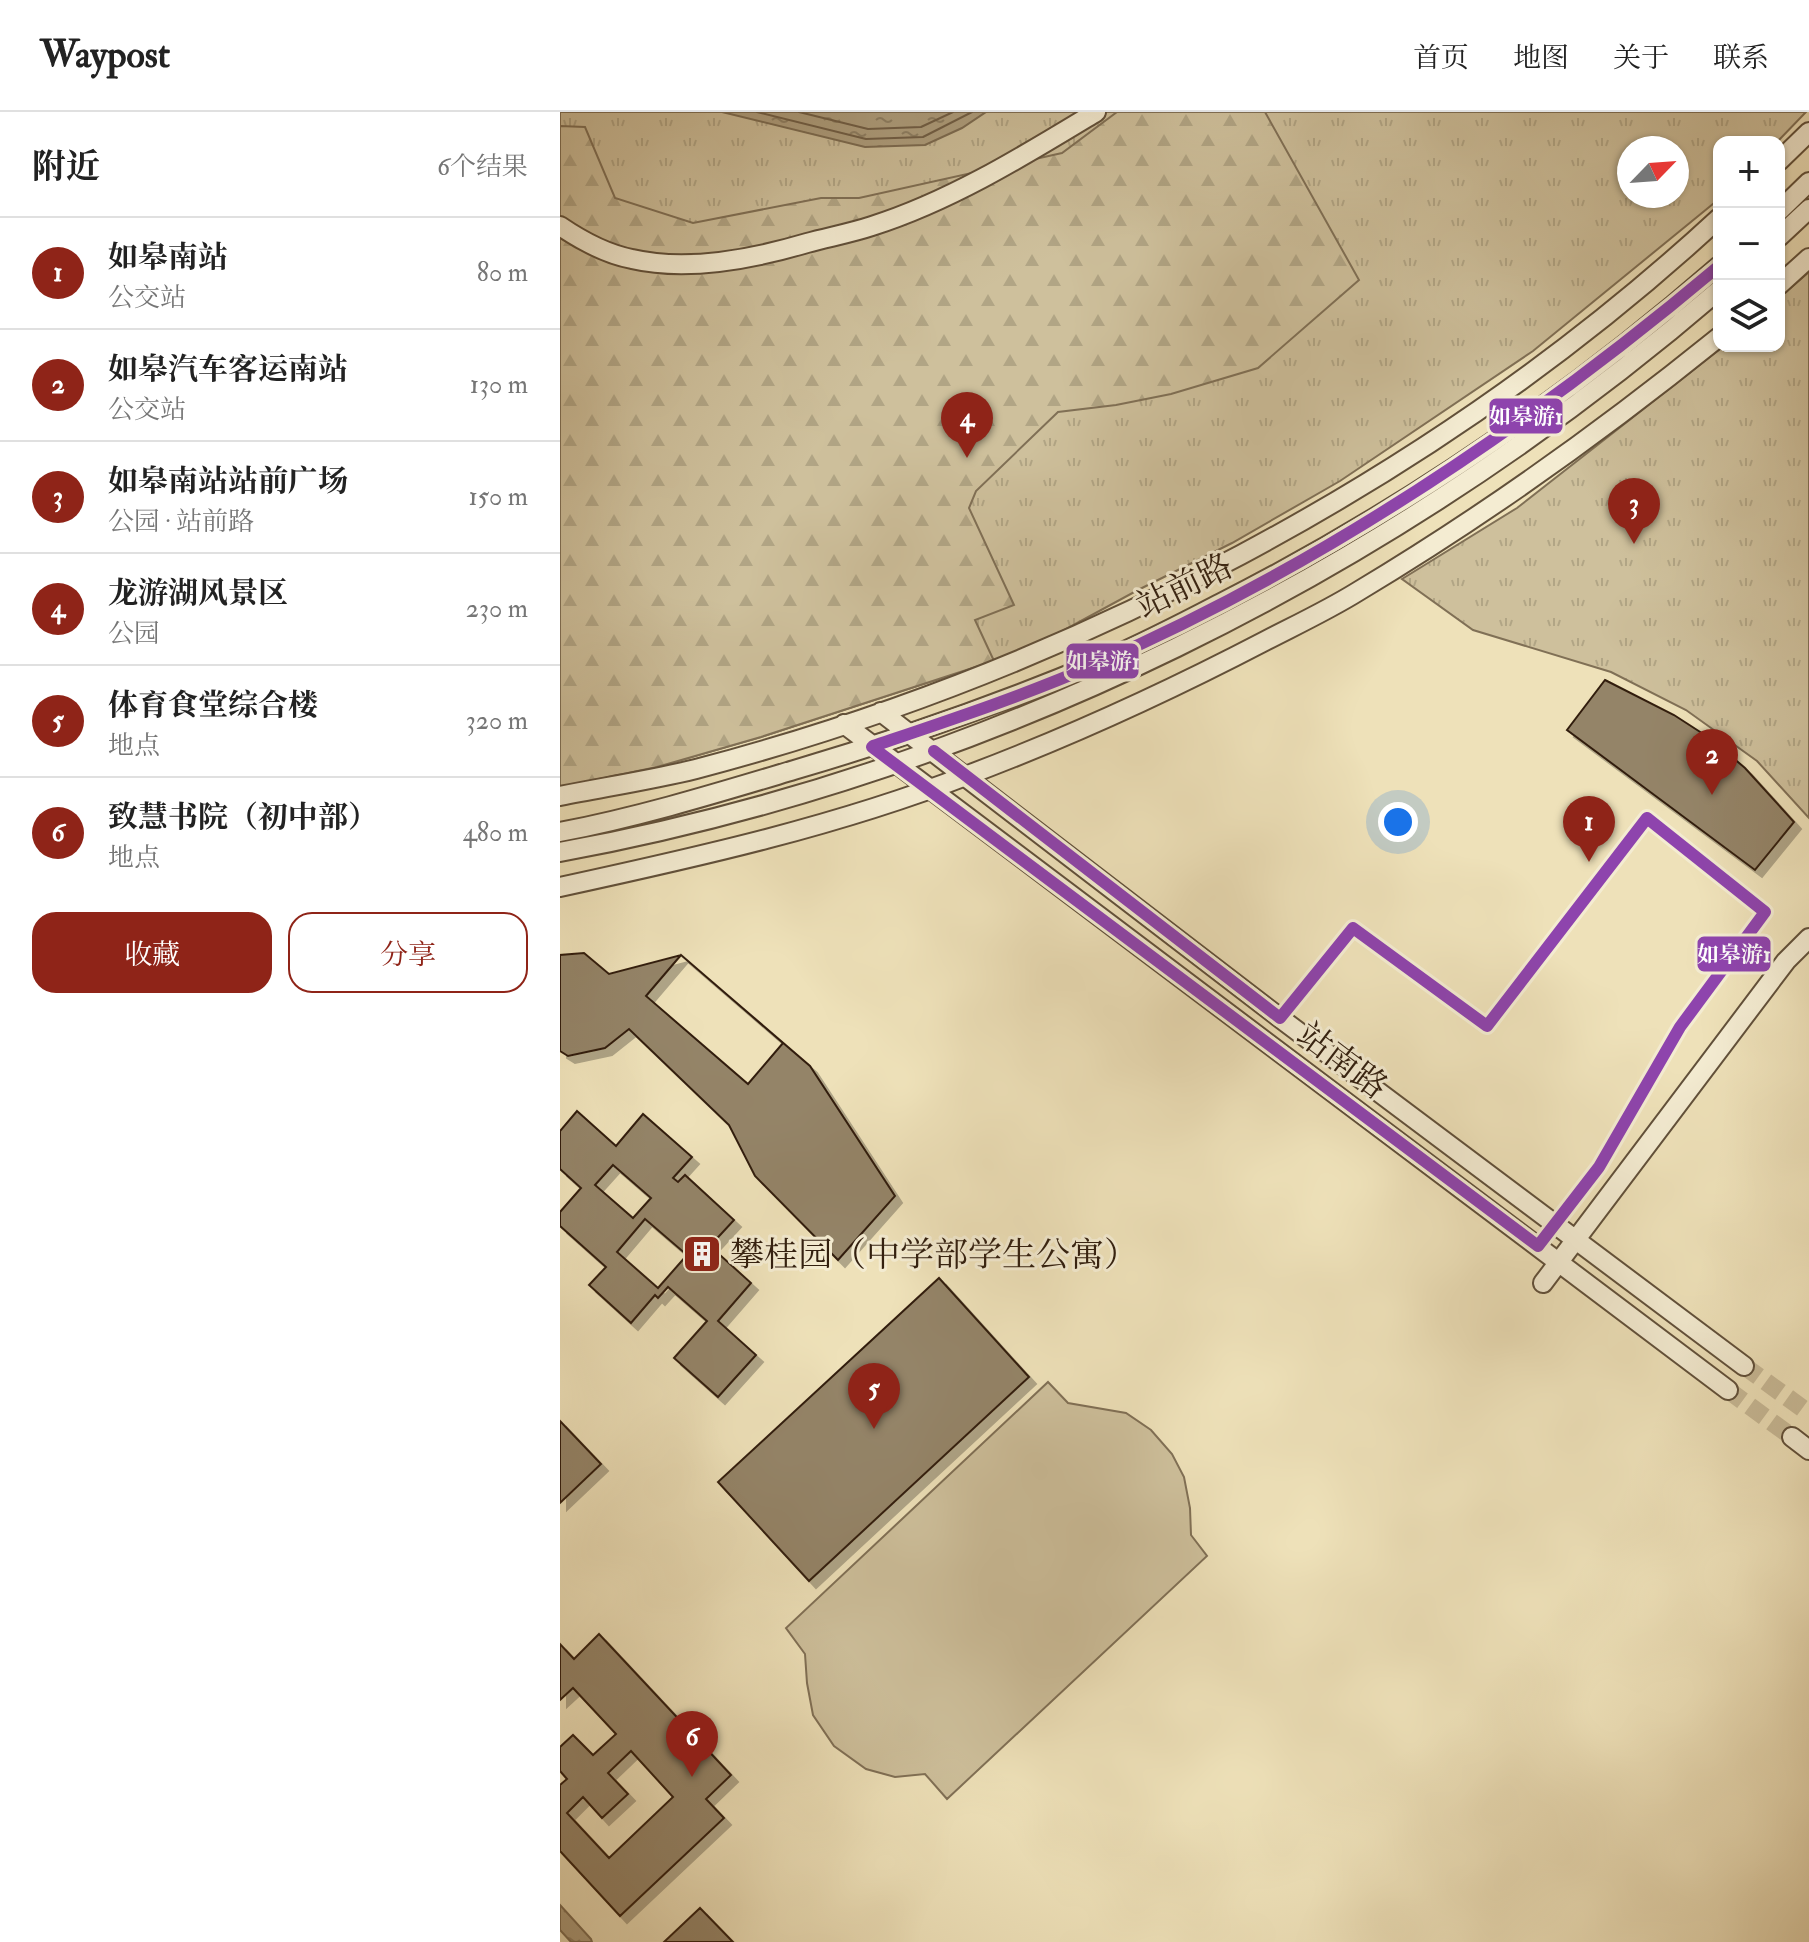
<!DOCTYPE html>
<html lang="zh">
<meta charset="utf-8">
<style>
:root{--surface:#fff;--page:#f2f2f2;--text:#222;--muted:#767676;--line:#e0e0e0;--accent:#8f2418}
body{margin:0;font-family:"IM FELL Double Pica","Noto Serif SC",serif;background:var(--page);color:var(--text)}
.controls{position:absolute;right:24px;top:24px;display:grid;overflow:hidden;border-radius:16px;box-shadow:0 2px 6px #0004}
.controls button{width:72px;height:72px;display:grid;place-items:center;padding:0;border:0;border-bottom:2px solid var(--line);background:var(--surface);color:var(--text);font:40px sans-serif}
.compass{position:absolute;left:1057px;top:24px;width:72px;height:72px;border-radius:50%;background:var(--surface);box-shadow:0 2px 6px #0004;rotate:65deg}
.you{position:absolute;left:838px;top:710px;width:28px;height:28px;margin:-20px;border:6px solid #fff;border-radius:50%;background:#1a73e8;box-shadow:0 0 0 12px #1a73e833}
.badge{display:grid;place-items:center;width:52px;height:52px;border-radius:50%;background:var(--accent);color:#fff;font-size:26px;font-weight:700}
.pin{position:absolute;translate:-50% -66px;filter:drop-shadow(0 2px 4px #0008)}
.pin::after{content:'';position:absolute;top:42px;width:28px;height:24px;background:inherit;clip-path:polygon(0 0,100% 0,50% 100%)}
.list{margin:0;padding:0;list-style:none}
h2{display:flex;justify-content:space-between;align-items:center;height:104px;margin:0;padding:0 32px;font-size:34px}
h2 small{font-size:26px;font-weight:400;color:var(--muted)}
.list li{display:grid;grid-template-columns:52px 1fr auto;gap:24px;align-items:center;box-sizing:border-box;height:112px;padding:0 32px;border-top:2px solid var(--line)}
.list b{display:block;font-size:30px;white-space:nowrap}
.list p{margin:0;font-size:26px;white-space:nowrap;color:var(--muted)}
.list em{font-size:26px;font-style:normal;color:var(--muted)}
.actions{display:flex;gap:16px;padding:24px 32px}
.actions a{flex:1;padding:18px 0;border:2px solid var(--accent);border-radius:24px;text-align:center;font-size:28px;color:var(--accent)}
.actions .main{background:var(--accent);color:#fff}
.icon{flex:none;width:44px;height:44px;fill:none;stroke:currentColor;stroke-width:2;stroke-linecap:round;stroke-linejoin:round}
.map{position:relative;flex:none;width:1249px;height:1830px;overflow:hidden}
header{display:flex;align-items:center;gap:48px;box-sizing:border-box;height:112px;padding:0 40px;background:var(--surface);border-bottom:2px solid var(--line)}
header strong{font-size:38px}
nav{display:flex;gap:44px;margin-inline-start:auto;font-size:28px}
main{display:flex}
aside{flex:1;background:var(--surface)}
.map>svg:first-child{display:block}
</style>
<header>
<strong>Waypost</strong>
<nav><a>首页</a><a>地图</a><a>关于</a><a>联系</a></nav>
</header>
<main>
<aside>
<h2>附近<small>6个结果</small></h2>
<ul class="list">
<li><span class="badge">1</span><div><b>如皋南站</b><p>公交站</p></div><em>80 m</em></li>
<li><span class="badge">2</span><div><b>如皋汽车客运南站</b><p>公交站</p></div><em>130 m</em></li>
<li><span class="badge">3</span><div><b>如皋南站站前广场</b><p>公园 · 站前路</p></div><em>150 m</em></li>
<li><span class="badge">4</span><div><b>龙游湖风景区</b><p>公园</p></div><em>230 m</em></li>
<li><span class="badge">5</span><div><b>体育食堂综合楼</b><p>地点</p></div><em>320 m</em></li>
<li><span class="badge">6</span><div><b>致慧书院（初中部）</b><p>地点</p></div><em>480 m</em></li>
</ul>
<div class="actions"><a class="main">收藏</a><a>分享</a></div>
</aside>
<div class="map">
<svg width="1249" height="1830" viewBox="0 0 1249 1830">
<defs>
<pattern id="grass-tufts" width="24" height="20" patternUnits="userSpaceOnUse" patternTransform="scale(2)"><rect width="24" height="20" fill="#cec09c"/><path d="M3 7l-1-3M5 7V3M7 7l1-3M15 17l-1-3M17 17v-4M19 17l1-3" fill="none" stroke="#b1a585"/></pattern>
<pattern id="forest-firs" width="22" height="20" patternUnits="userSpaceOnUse" patternTransform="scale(2)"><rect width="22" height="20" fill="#cec09c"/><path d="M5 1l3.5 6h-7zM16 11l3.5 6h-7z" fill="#b1a585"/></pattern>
<pattern id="water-ripples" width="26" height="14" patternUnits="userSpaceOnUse" patternTransform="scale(2)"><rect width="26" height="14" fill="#ae9f7f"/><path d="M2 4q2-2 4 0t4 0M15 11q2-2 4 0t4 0" fill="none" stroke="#8e8166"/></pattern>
<filter id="shadow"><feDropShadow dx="7" dy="7" stdDeviation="0" flood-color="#0004"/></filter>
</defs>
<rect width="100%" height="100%" fill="#eee1b9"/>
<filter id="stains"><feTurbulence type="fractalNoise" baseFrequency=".0025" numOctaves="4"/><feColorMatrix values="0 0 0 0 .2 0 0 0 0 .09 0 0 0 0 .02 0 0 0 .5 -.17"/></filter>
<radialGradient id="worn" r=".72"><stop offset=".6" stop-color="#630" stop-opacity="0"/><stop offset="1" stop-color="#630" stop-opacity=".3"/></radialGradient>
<path fill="url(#grass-tufts)" stroke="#807056" stroke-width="2" fill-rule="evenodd" d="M0 0H1246L1217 30H1159V87L973 239 780 369 672 431 578 478 484 529 434 549 201 625 97 655 0 675ZM1069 36H1117V84H1069Z
M1249 160V706L1197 649 1126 598 1051 560 913 518 842 467 957 396 1164 234H1219V186Z"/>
<path fill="url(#forest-firs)" stroke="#807056" stroke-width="2" d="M557 0H705L799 168 698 256 611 282 556 293 498 300 416 379 409 396 454 493 415 508 434 549 201 625 97 655 0 675V14L25 15 55 86 133 111 261 86H299L502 41Z"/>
<path fill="#cec09c" stroke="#807056" stroke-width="2" d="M488 1270 508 1291 566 1301 591 1318 612 1342 624 1365 630 1396 631 1423 647 1444 387 1687 365 1662 335 1665 306 1657 274 1634 253 1603 247 1571 245 1542 226 1516Z"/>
<path fill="url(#water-ripples)" stroke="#7c6c52" stroke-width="2" d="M162 0H426L402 16 365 33 305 35Z
M0 1793 31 1827 32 1830H11L0 1818Z"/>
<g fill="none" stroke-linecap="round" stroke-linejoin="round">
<path stroke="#705f47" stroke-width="2" d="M197 0 306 27 363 25 412 0
M239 0 308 17 361 15 393 0"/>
</g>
<path fill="#948467" stroke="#321f0f" stroke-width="2" fill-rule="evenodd" filter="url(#shadow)" d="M1045 568 1114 603 1151 627 1185 656 1234 710 1195 758 1007 618Z
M24 841 49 862 121 843 250 954 335 1084 278 1148 195 1064 169 1013 69 917 45 936 8 944 0 939V843Z
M121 843 223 931 188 972 86 884Z
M17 999 56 1034 83 1002 132 1045 113 1066 118 1070 125 1063 174 1108 150 1134 191 1171 158 1209 196 1243 158 1285 114 1246 147 1209 108 1175 98 1186 95 1183 71 1211 29 1173 46 1155 0 1114V1100L21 1076 0 1057V1019ZM53 1053 91 1086 73 1106 35 1073ZM85 1107 127 1143 98 1176 57 1140Z
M379 1166 469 1265 249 1469 158 1370Z
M0 1309 41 1352 0 1391Z
M39 1522 171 1663 146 1687 164 1706 60 1804 0 1739V1673L7 1667 0 1659V1635L13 1623 33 1643 56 1622 13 1576 0 1588V1532L14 1547ZM71 1639 113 1685 49 1746 7 1701 23 1685 42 1706 68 1682 48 1661Z
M140 1796 173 1830H104Z"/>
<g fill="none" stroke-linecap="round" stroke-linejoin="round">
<path stroke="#c8ba97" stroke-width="18" stroke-dasharray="18 9" stroke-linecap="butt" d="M1184 1254 1249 1301
M1168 1278 1232 1325"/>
<defs>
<path id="minor" d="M1219 49 1249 20
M1219 99 1249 70
M0 114C22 129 46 142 72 147 128 160 193 147 247 131 269 125 291 121 312 114 391 89 465 43 536 0
M1219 125 1249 97
M1219 173 1249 146
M321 600 720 906 1184 1254
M284 612 1168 1278
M0 684C45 675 91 668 136 657 506 560 877 367 1159 106
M0 720C79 705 157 681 234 658 336 628 439 592 537 551 579 534 620 512 661 491 840 400 1008 286 1159 154
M0 740C427 661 830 461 1159 178
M0 775C138 745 277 714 408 663 509 625 609 579 705 529 736 513 768 498 797 480 924 404 1044 318 1159 225
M983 1171 1226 849 1249 826
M1232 1325 1249 1338"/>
</defs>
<use href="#minor" stroke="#61503a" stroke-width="22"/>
<use href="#minor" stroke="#f4ecd2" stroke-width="18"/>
<defs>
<path id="bus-1" d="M313 634C387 609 463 584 534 553 763 453 969 314 1159 154
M312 635 978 1134 1039 1055 1120 915 1205 800 1087 706 927 914 793 816 720 906 374 639"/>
</defs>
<use href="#bus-1" stroke="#f4ecd2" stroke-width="18"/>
<use href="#bus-1" stroke="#8e44ad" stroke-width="12"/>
</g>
<defs>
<symbol id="building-square" viewBox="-11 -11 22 22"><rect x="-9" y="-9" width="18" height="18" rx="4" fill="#8f2418" stroke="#f4ecd2"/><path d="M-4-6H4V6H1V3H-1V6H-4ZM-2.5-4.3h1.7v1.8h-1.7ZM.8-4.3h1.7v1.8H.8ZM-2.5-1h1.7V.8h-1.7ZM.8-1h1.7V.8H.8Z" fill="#fff"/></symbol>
</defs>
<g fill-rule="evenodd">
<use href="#building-square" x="120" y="1120" width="44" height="44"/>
</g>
<g text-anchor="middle" stroke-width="6" stroke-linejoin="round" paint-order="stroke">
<g font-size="34" fill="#321f0f" stroke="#f4ecd2">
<text transform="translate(624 473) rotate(-26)" y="12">站前路</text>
<text transform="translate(783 948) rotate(37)" y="12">站南路</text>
</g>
<g font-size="34" fill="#321f0f" stroke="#f4ecd2" text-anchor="start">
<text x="170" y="1154">攀桂园（中学部学生公寓）</text>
</g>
</g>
<g stroke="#f4ecd2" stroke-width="3">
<rect x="928" y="285" width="76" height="38" rx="8" fill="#8e44ad"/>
<rect x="505" y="530" width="75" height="38" rx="8" fill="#8e44ad"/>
<rect x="1136" y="823" width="76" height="38" rx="8" fill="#8e44ad"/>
</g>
<g font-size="22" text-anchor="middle" font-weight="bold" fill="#fff">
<text x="966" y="312">如皋游1</text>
<text x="543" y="557">如皋游1</text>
<text x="1174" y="850">如皋游1</text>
</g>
<rect width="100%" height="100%" filter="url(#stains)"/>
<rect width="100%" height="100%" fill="url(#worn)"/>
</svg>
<div class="controls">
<button>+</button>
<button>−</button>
<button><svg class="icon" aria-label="layers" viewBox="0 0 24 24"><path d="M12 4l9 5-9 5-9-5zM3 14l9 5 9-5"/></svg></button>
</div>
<svg class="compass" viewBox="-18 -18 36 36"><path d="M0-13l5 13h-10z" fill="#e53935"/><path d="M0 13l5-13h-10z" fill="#767676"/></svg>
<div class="you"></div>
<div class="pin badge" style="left:1029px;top:750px">1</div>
<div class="pin badge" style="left:1152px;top:683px">2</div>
<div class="pin badge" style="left:1074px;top:432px">3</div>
<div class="pin badge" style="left:407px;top:346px">4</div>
<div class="pin badge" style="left:314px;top:1317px">5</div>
<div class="pin badge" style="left:132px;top:1665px">6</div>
</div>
</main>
